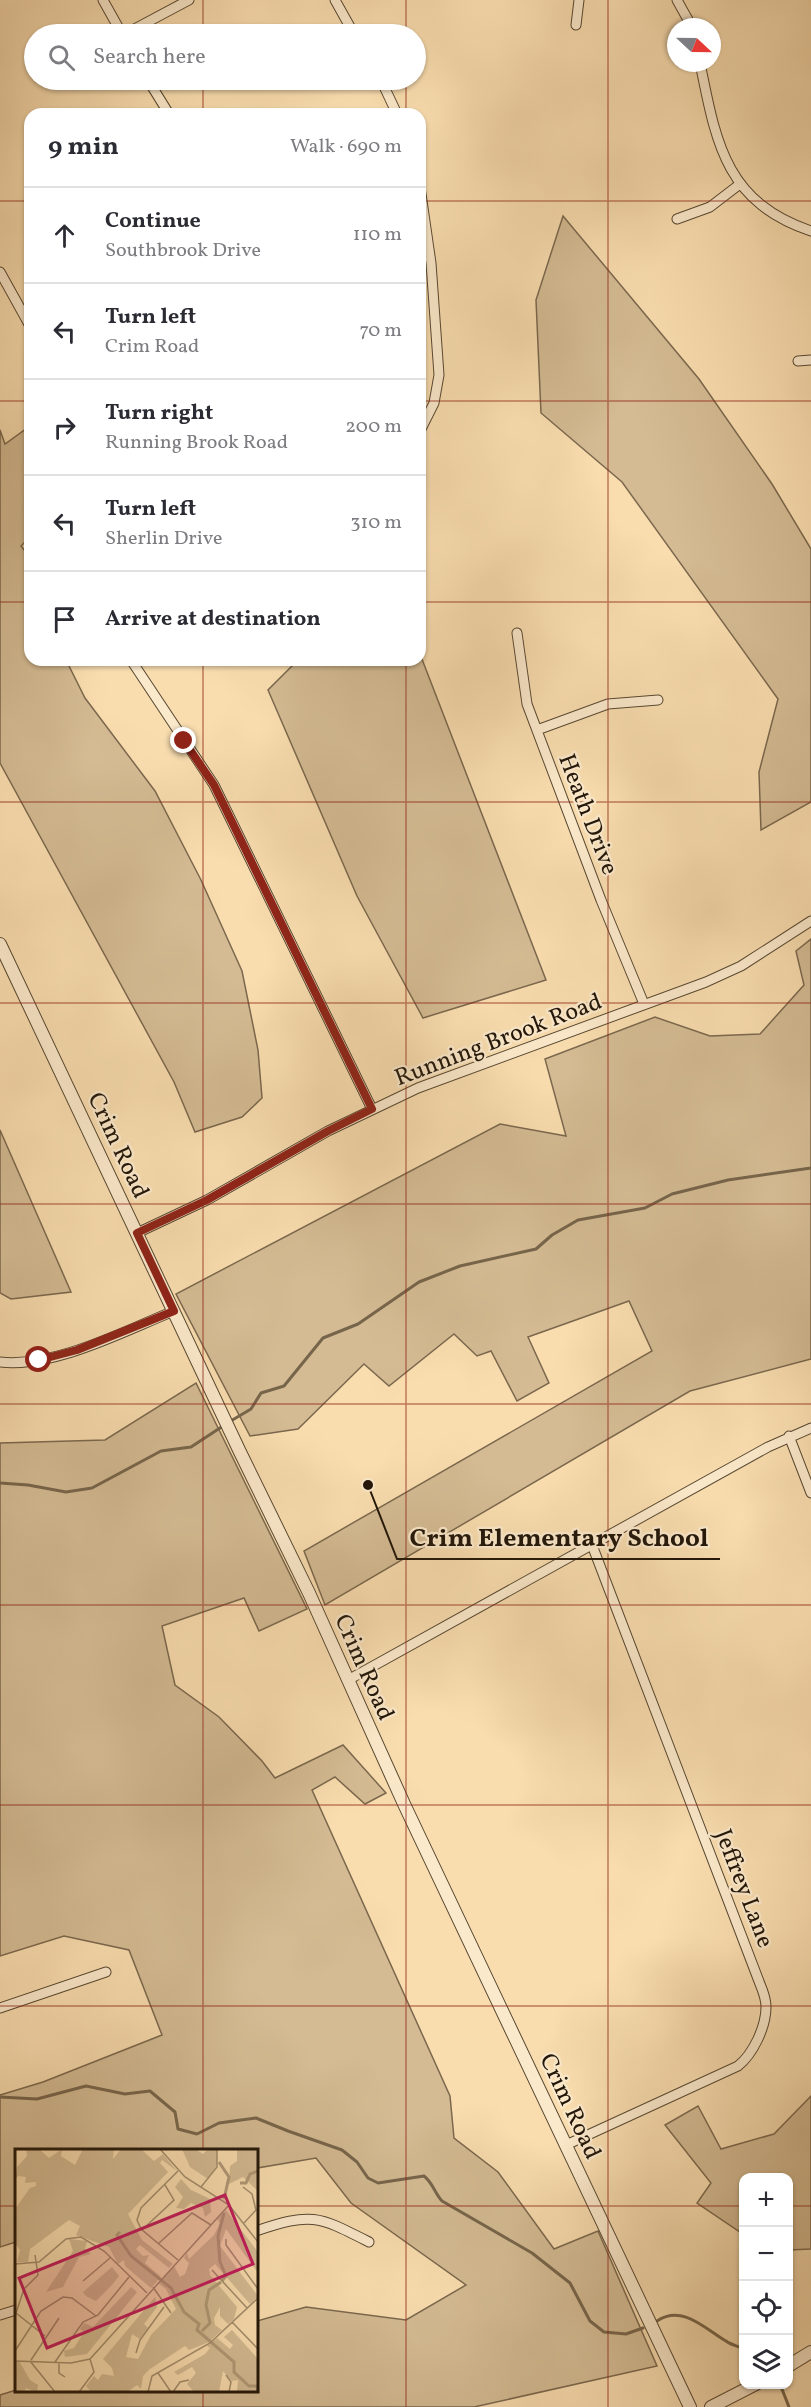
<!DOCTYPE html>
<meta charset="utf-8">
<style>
:root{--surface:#fff;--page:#f7f7f7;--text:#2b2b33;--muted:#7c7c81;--line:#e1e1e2}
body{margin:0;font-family:Vollkorn,serif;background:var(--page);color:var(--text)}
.controls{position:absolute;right:18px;bottom:18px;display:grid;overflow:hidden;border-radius:12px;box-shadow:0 2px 4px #0004}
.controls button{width:54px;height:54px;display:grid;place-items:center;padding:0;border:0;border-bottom:2px solid var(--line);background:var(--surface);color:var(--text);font:30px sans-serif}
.compass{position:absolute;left:667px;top:18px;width:54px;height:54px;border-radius:50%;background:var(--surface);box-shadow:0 2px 4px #0004;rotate:112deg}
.stop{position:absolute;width:18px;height:18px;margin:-14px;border:4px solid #8f2418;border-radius:50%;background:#fff}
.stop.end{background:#8f2418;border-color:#fff;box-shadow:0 2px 6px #0008}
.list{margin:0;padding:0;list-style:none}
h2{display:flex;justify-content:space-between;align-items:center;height:78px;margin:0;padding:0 24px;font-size:26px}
h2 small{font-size:20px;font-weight:400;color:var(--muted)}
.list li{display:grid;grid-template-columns:39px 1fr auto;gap:18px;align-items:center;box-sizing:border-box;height:96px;padding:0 24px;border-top:2px solid var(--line)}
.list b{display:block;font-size:22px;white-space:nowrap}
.list p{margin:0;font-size:20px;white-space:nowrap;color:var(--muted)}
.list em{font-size:20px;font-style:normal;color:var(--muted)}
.icon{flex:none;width:33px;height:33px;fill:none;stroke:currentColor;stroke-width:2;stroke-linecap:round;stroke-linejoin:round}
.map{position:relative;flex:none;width:811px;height:2407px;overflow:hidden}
.search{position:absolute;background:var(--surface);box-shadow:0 2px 4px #0004;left:24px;top:24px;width:402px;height:66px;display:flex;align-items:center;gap:15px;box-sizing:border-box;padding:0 21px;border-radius:33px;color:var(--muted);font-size:22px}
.panel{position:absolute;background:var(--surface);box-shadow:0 2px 4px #0004;left:24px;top:108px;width:402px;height:558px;border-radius:18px}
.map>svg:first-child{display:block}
</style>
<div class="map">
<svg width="811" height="2407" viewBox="0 0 811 2407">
<rect width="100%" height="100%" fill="#f9ddaf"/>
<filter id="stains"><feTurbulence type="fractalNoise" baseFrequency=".00333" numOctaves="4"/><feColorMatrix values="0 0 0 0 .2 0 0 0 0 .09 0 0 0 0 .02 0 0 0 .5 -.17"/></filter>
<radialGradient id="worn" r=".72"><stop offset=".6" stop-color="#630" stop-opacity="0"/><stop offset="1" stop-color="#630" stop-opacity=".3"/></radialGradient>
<path fill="#d4bb93" stroke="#7b684e" stroke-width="1.5" d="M563 216 699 379 772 484 811 549V802L761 830 759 772 778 699 622 482 541 413 536 300Z
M30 426V537L21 546 30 557V660H66L85 698 155 791 201 880 242 971 258 1050 262 1098 242 1117 195 1132 174 1082 0 763V430L5 444Z
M420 654 546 980 423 1018 357 896 268 690 298 660H420Z
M811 939V1359L690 1391 325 1605 304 1551 652 1351 629 1301 528 1337 549 1383 517 1401 491 1351 477 1356 454 1334 389 1386 364 1364 298 1429 250 1436 176 1294 500 1124 566 1136 545 1059 655 1017 710 1036 760 1034 804 985 796 951Z
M0 1130 71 1292 11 1299 0 1293Z
M196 1383 307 1609 259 1631 244 1598 162 1626 175 1685 219 1717 262 1761 275 1778 343 1745 386 1793 365 1804 335 1777 312 1790 450 2096 454 2138 498 2172 554 2249 598 2231 657 2366 474 2407H0V2395L16 2390H256L257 2321 306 2307 406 2320 466 2285 351 2203 316 2158 257 2168 256 2150H16V2242L0 2247V2095L43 2082 162 2035 129 1950 64 1936 0 1956V1443L105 1440Z
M811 2096V2249L789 2250 788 2178H744L743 2234 697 2203 711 2183 665 2125 698 2106 721 2149 774 2134Z"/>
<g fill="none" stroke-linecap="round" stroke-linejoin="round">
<path stroke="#77654b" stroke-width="3" d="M229 1422 251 1409 261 1393 284 1386 323 1338 358 1324 419 1282 460 1266 536 1249 552 1235 578 1220 645 1208 672 1194 728 1180 811 1168
M0 1483 28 1485 66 1492 92 1488 161 1451 191 1447 223 1426
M0 2097 37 2099 86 2086 125 2094 150 2091 175 2112 178 2129 197 2134 219 2123 256 2118 288 2131 342 2150 357 2162 368 2178 378 2183 424 2176C433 2183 434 2192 442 2201L532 2253 570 2283 590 2321 604 2332 626 2334 643 2328
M657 2321C683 2304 705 2329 726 2341 731 2345 738 2346 744 2349
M780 2384 789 2407"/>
<defs>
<path id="minor" d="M103 0 122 34
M335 0 354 34
M677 0 692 27
M576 25 579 0
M125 34 189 0
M700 63C716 142 725 202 811 231
M148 80 169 114
M381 80 397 114
M420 187 431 263 439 375 434 403 420 431
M677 219 710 207 740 184
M0 272 30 326
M798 361 811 360
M517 633 527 704 601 900 644 1004
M131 660 214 785 372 1109
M537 730 608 704 658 700
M137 1233 207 1200 328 1131 418 1088 706 982 741 966 811 921
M0 1362C55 1368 124 1331 174 1311
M789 1436 811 1493
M348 1680 768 1447 811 1428
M0 2008 106 1972
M566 2145 738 2066C753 2054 766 2027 766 2007 766 1999 763 1991 760 1984L592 1545
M256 2231C312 2212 318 2216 369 2242
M0 2315 16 2310"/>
<path id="tertiary" d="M0 944 240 1452 309 1593 404 1804 690 2407
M788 2366 811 2352
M711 2407 756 2384"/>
</defs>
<use href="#minor" stroke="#584832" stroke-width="11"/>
<use href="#tertiary" stroke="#584832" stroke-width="14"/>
<use href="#minor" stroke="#fbe9cb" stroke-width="9"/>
<use href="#tertiary" stroke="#fbe9cb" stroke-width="12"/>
</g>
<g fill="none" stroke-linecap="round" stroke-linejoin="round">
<path stroke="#8f2418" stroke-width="8" d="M39 1360 77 1350 174 1311 137 1233 207 1200 328 1131 372 1109 214 785 184 741"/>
</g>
<path fill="none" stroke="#8f2418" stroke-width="1.5" stroke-opacity="0.55" d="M203 0V34M406 0V34M608 0V2407M203 80V114M406 80V114M0 201H30M420 201H811M0 401H30M420 401H811M0 602H30M420 602H811M203 660V2150M406 660V2407M0 802H811M0 1003H811M0 1204H811M0 1404H811M0 1605H811M0 1805H811M0 2006H811M0 2206H16M256 2206H744M788 2206H811M203 2390V2407"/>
<g text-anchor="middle" stroke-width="4.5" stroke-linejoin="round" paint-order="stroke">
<g font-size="24" fill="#221609" stroke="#fbe9cb">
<text transform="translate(589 814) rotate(69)" y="8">Heath Drive</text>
<text transform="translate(498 1039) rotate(-21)" y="8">Running Brook Road</text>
<text transform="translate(119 1145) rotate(65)" y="8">Crim Road</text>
<text transform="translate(365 1667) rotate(66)" y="8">Crim Road</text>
<text transform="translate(745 1888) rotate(69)" y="8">Jeffrey Lane</text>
<text transform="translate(571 2106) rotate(65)" y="8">Crim Road</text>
</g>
</g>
<g transform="translate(15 2149)">
<rect width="243" height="243" fill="#f9ddaf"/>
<path d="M11 0H24L34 9 47 0 46 7 60 16 68 0H99L98 10 106 0H126L139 12 148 5 162 22 147 11 145 14 153 23 113 65 127 91 158 115 154 119 125 96 121 100 128 107 134 106 130 114 146 128 136 139 110 117 109 111 103 115 94 98 61 86 65 77 54 71 15 100 13 113H2L5 101 0 94V60L15 39 21 37V33L10 34 11 28 3 27 0 31 2 18 12 7ZM167 0H180L188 5 193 0H202V16L193 30 175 18ZM222 0H243V42L228 28 214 35 215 17 222 12ZM166 30 176 41 195 50 196 63 190 68 188 59 176 54 169 60 161 59 168 48 160 38ZM211 61 243 103V124L211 80 205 97 243 147 235 155 200 115 194 120 195 126 222 158 219 170 213 175 205 167V158L199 169 200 176 207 181 194 193 174 201 170 197 135 220 128 227 126 240 122 236 112 243H76L71 237 79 227 83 231 87 225 99 227 97 219 88 210 140 148 142 158 129 175 133 179 125 190 117 185 111 208 123 210 136 186 161 160 151 140 143 134 159 117 165 128 170 125 174 114 169 109 172 104 174 110 199 86 205 74 202 70ZM54 90 72 92 70 100 76 105 64 108 48 138 31 143 58 102ZM97 118 104 127 96 137 81 152 71 147 68 143ZM116 138 122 143 72 205 50 208 49 202 59 199 69 183 65 180 69 174 78 178ZM217 181 243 210V243H222L223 231 217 232 208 222 204 243H179L172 235 181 224 177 218 163 226 159 223 190 205 195 199 192 197 202 189 215 200 218 196 209 188ZM4 212 15 231 23 236 22 243 11 239 9 243H0V214Z" fill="#d4bb93"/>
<path fill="none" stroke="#b09977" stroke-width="3" d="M204 13 214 28 209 50M225 34H231L235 25 243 22M105 83 102 86 116 107 156 139 169 163 184 175 182 181 219 213V223L234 237H242L243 243M207 132 211 127 205 113 203 87 209 64M187 182 195 174 191 156 194 141 206 133"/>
<path fill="none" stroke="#a38d6d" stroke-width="1.5" d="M145 0 170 28 214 56 243 93M163 22 126 59 122 71 126 80 163 111M186 38 202 18V0M228 38 237 45 241 61 229 74M127 81 159 51 150 36M211 90V96L243 140M143 95 177 64 196 76M20 106 23 126 9 140 1 164 30 187M0 115 24 113 51 90 66 88 89 102 132 144M197 121 232 159M68 132 95 109M138 138 156 164M217 173 243 200M0 202 26 162 48 148 57 149 81 167M121 204 125 191 149 158M16 211 44 169M0 212 56 214 75 210 214 56M15 212 40 243M40 213 68 173 83 166 114 128M44 213V224L50 228M143 224 156 243M211 226 216 233 214 243M64 243 79 223 75 210M133 243 137 227 195 194 243 149M158 243 165 233 174 231"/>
<path fill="#c2185b" fill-opacity="0.15" stroke="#c2185b" stroke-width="3" d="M210 46 238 115 32 199 4 129Z"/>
<rect width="243" height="243" fill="none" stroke="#221609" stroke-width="3"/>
</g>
<path fill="none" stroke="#221609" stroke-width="2" d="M368 1485L397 1559H720"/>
<circle fill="#221609" stroke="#fbe9cb" stroke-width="2" cx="368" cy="1485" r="6"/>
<g font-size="26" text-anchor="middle" font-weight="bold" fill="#221609" stroke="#fbe9cb" stroke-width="4.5" stroke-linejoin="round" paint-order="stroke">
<text x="559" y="1546">Crim Elementary School</text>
</g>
<rect width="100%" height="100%" filter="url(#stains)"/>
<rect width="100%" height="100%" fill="url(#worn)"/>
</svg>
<div class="controls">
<button>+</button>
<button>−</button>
<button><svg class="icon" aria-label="locate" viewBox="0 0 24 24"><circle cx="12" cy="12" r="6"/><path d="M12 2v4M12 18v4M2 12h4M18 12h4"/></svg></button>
<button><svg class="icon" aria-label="layers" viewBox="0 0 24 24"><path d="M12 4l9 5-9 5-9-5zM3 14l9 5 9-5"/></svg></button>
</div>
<svg class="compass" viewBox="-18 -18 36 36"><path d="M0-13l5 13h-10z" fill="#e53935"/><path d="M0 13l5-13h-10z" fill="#7c7c81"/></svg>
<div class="stop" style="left:39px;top:1360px"></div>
<div class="stop end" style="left:184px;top:741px"></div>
<div class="search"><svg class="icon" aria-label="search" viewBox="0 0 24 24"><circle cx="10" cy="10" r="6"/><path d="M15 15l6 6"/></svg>Search here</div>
<section class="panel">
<h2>9 min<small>Walk · 690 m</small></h2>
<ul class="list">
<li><svg class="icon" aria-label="ahead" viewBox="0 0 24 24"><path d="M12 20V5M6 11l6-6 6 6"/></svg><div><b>Continue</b><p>Southbrook Drive</p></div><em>110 m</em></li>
<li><svg class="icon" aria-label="left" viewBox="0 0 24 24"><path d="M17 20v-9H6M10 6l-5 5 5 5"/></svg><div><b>Turn left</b><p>Crim Road</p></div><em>70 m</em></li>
<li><svg class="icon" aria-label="right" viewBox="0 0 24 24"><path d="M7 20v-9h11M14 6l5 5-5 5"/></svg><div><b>Turn right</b><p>Running Brook Road</p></div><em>200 m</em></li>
<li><svg class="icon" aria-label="left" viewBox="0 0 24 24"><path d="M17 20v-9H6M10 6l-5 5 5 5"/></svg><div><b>Turn left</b><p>Sherlin Drive</p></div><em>310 m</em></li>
<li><svg class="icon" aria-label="arrive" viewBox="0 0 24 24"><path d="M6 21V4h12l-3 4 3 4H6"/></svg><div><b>Arrive at destination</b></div></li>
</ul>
</section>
</div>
